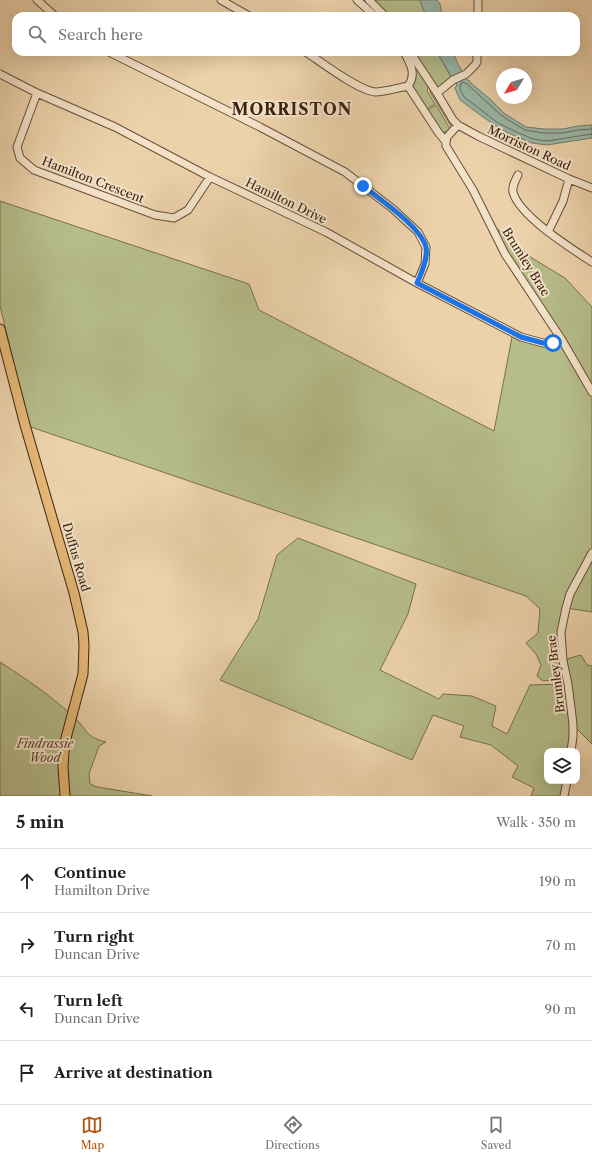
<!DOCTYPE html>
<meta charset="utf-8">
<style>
:root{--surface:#fff;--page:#f2f2f2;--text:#222;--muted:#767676;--line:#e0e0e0;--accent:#b45309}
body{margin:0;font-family:"Libre Caslon Text",serif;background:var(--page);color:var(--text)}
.controls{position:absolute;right:12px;bottom:12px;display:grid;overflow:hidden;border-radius:8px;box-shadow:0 4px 16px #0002}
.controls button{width:36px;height:36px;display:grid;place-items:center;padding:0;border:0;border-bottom:1px solid var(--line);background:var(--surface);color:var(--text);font:20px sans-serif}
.compass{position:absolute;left:496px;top:68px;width:36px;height:36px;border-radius:50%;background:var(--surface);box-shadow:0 4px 16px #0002;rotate:232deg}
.stop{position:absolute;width:12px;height:12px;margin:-9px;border:3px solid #1a73e8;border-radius:50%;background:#fff}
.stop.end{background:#1a73e8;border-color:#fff;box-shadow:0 1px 4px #0008}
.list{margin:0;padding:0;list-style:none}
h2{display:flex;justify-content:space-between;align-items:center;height:52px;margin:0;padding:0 16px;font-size:17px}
h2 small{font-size:13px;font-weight:400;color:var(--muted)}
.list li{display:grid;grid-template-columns:26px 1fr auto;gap:12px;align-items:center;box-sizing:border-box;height:64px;padding:0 16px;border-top:1px solid var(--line)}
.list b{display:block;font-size:15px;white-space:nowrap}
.list p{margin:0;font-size:13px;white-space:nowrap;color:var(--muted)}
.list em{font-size:13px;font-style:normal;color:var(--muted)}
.icon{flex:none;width:22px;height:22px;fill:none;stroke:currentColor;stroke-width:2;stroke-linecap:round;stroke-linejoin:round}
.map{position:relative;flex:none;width:592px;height:796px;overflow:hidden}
.search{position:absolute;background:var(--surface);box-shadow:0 4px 16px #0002;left:12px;right:12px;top:12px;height:44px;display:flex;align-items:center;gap:10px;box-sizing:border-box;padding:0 14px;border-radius:12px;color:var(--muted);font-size:15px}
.sheet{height:308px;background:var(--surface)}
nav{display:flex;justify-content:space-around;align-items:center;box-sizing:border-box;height:56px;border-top:1px solid var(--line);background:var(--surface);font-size:11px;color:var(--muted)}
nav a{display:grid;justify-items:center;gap:2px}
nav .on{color:var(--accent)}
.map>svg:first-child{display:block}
</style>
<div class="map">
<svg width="592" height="796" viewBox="0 0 592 796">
<rect width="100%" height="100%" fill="#ecd2ab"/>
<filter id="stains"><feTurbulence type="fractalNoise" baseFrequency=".005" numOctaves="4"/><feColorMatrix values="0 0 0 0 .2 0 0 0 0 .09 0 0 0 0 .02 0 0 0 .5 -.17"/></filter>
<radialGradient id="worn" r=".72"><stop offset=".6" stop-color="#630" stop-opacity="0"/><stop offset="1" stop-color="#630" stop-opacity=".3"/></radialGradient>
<path fill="#b5bd8b" stroke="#79704e" d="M369 0H420L426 16H385Z
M409 52 429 84 427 91 435 104 425 110 412 88Z
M410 52H437L451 77 437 93Z
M430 86 451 121V126L430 92Z
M436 105 450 129 446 132H441L426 111Z
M0 201 249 284 259 310 494 431 513 332 543 343 562 340 489 222 532 258 565 278 592 307V612L566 608 563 660 581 655 587 665 592 666V744L572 724 571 751H547V781H567L564 796H531L534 788 512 777 518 766 491 745 460 737 464 726 433 715 412 760 220 680 258 619 277 555 298 538 416 584 408 614 380 670 439 699 443 694 472 696 496 706 492 726 507 734 530 685 567 684 566 678 543 681 537 676 541 665 536 654 526 643 538 633 540 609 526 596 25 425 10 347 0 306Z
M0 662C18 674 37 686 54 700 60 705 67 710 73 716 87 729 85 737 106 742L99 746 89 774 90 784 97 787 152 796H0Z"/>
<path fill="#99b8a9" stroke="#747c6d" d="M420 0H437L440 4 442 16H426Z
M437 52H453L457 62 467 80H469L472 84 489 98 504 113 526 127 544 129H563L578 126 592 125V138L547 145 532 143 510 134 496 126 483 117 460 100 455 88 457 85 456 83H455Z"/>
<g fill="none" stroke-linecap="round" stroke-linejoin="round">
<path stroke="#6b6d5e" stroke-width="1" d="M592 129 578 130 563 133H543L525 130 502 116 467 84 463 82 461 83 460 89 464 97 498 123 512 130 533 139 547 141 592 134"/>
<defs>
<path id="minor" d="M37 0 55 16
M221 0 249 16
M357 0 375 16
M369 0 385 16
M478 16V0
M109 52 260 127 345 172 393 209 418 232 426 247 425 264 417 283
M306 52C321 62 359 91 375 92 386 92 397 88 408 86
M404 52C410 63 417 74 408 86
M410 52 437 93 453 120 458 125 478 136 569 179 592 188
M0 74 37 93 115 127 210 177 326 232 417 283 521 337 543 343H553L562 340
M408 86 438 132 446 142V146L473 190 505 254 562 340 592 392
M37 93 17 147 20 158 34 170 155 215 174 218 188 210 210 177
M437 93 453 80 466 74 475 65 477 62V52
M446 142 447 137 458 125
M518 175C515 181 512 186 513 192 519 216 572 249 592 262
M548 232 563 201 569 179
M571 751 573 737V724L568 684 563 661 561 632 566 608 570 594 592 553
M564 796 567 781"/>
<path id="major" d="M0 329 25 425 74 593 83 632 84 645 83 674 66 738 64 752 63 767 65 796"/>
</defs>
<use href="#minor" stroke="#694e38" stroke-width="9"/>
<use href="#major" stroke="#3d2212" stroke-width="11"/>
<use href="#minor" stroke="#f3e2c8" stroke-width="7"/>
<use href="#major" stroke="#e6b976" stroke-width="9"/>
</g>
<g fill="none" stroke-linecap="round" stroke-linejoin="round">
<path stroke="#1a73e8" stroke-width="5" d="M363 186C379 199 421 227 426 247 428 258 422 272 417 283L521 337 543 343H553"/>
</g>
<g text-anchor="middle" stroke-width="4" stroke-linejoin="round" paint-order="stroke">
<g font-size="12" fill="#3d2212" stroke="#f3e2c8">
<text transform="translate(529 148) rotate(25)" y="4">Morriston Road</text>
<text transform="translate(93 180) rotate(21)" y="4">Hamilton Crescent</text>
<text transform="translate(286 201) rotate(26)" y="4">Hamilton Drive</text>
<text transform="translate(526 262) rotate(58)" y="4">Brumley Brae</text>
<text transform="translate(76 557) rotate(74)" y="4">Duffus Road</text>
<text transform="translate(556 674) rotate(-97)" y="4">Brumley Brae</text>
</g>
<g font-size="12" font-style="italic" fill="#5b4930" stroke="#f3e2c8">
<text x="45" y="748">Findrassie<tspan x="45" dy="14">Wood</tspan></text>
</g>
<g font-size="16" font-weight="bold" letter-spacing="1" fill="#3d2212" stroke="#f3e2c8">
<text x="292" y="115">MORRISTON</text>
</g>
</g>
<rect width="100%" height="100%" filter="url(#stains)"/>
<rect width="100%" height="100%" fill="url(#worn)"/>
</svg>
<div class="controls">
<button><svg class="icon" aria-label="layers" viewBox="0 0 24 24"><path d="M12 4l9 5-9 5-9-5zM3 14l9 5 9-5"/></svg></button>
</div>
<svg class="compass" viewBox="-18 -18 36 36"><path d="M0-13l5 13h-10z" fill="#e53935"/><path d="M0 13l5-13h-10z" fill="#767676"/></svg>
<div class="stop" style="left:553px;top:343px"></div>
<div class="stop end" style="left:363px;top:186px"></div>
<div class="search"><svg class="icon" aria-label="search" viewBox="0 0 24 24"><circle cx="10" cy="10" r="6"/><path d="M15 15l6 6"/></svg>Search here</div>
</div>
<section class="sheet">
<h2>5 min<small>Walk · 350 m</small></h2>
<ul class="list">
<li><svg class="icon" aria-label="ahead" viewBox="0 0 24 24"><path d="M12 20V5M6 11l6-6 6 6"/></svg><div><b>Continue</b><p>Hamilton Drive</p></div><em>190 m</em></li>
<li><svg class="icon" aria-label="right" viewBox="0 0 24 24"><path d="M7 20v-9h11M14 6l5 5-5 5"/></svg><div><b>Turn right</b><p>Duncan Drive</p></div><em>70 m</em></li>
<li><svg class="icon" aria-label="left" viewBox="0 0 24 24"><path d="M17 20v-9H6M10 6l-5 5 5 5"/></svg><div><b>Turn left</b><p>Duncan Drive</p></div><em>90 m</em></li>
<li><svg class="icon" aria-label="arrive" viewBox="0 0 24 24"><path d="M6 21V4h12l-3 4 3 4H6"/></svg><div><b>Arrive at destination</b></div></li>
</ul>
</section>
<nav>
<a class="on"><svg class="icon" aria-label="map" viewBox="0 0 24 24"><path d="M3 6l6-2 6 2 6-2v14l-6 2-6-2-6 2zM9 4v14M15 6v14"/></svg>Map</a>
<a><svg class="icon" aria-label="directions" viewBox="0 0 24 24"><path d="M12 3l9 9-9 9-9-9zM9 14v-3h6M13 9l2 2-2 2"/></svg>Directions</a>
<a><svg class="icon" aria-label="saved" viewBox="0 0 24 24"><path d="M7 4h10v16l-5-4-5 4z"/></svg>Saved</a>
</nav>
